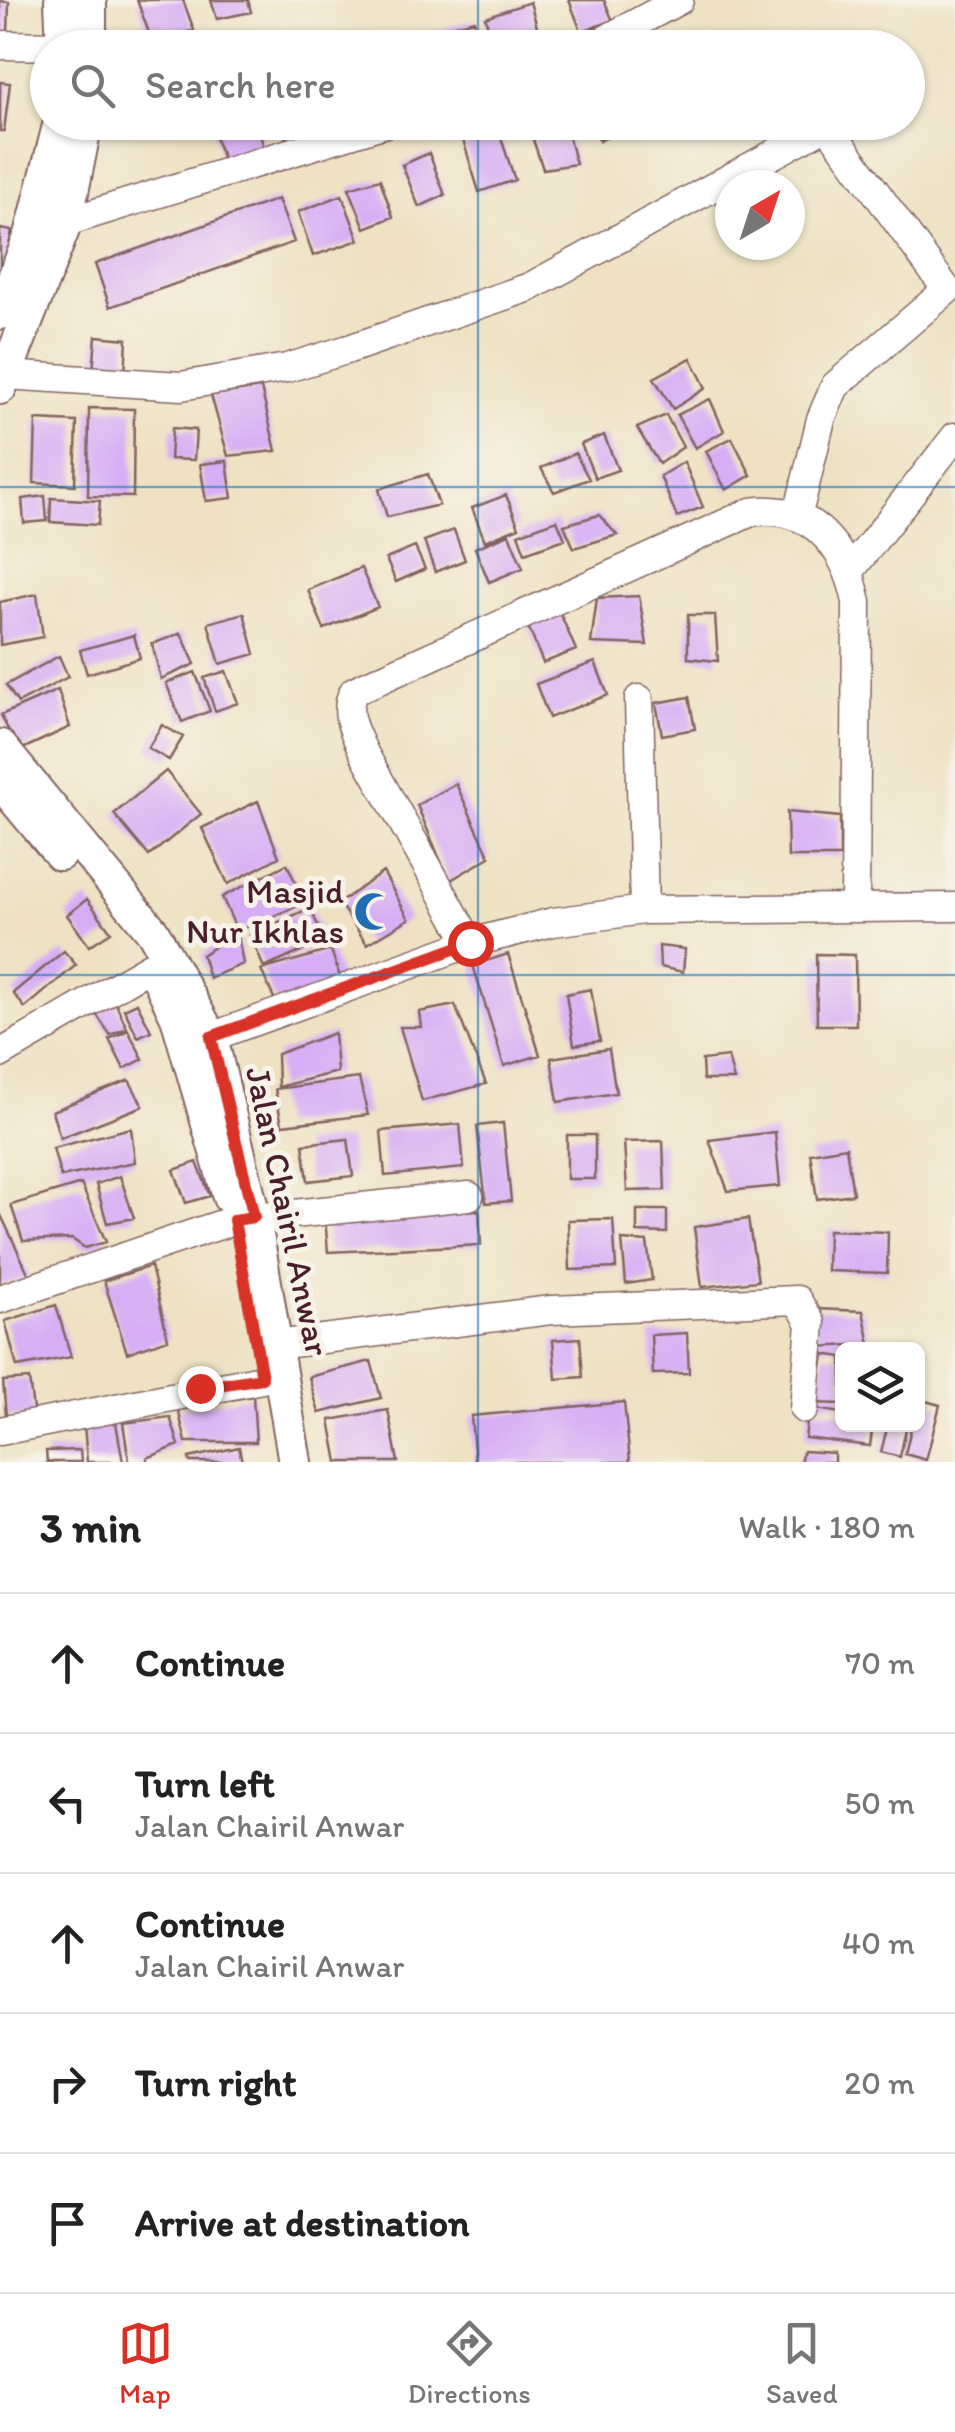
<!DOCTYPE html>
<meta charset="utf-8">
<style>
:root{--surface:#fff;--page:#f2f2f2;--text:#222;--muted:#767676;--line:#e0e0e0;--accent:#d93025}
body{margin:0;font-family:Itim,sans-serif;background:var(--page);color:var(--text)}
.controls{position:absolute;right:30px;bottom:30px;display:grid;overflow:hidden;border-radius:15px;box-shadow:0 2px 8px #0004}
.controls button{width:90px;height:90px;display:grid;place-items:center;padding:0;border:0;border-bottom:2px solid var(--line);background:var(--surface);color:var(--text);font:50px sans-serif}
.compass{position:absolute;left:715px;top:170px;width:90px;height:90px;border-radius:50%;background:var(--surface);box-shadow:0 2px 8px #0004;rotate:39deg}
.stop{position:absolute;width:30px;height:30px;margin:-22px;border:8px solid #d93025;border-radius:50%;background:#fff}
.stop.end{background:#d93025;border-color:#fff;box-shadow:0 2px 10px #0008}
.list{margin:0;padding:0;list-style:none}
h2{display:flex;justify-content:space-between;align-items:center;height:130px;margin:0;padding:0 40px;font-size:42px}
h2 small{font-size:32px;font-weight:400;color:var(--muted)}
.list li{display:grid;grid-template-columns:65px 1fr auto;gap:30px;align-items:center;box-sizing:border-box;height:140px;padding:0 40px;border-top:2px solid var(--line)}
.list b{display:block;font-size:38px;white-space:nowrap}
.list p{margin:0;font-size:32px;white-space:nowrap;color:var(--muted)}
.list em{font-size:32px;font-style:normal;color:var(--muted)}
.icon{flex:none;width:55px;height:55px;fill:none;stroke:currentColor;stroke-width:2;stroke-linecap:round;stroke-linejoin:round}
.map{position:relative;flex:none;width:955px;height:1462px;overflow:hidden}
.search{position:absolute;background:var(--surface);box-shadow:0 2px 8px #0004;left:30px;right:30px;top:30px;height:110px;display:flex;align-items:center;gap:25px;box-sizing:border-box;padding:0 35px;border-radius:55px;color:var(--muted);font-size:38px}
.sheet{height:830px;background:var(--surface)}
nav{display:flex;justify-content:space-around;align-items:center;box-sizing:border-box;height:140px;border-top:2px solid var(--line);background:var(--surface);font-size:28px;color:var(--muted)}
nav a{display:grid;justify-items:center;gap:5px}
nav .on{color:var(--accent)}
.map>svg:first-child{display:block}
</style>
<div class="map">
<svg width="955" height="1462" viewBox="0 0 955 1462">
<rect width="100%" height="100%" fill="#f7f3e8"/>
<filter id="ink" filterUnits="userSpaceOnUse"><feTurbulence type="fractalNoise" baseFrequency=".01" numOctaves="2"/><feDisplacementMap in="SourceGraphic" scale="20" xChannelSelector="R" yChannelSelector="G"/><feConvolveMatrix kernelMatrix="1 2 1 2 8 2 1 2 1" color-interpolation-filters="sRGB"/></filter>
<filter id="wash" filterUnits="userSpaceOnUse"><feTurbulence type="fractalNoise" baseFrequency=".0048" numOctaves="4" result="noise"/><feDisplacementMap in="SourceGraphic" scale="40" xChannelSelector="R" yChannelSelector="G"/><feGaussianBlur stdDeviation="2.25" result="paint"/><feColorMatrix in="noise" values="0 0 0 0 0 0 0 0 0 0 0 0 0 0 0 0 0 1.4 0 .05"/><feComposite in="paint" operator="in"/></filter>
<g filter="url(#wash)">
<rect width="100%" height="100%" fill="#eee2c3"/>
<g id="blocks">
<path fill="#d7aef5" d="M137 0H183L194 30 153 44Z
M211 0H248L251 12 217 19Z
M569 0H604L613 21 581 31Z
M0 1 9 2 8 35H0Z
M530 2 543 48H495L485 17Z
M474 20 481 48H438L435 31Z
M423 35 427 48H378V46Z
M0 82 10 83 4 131H0Z
M210 122H256L266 154 225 166Z
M280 122H326L331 135 289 147Z
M527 122H564L576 164 543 169Z
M592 122H640L599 141Z
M496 123 515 180 479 192 461 133Z
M429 153 445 195 419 207 402 165Z
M380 179 393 217 365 228 349 188Z
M342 195 359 240 313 256 298 212Z
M278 199 294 242 110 307 95 264Z
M0 229 12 231 2 278H0Z
M96 336 127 339 125 376 93 373Z
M691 358 706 388 673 409 654 378Z
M261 388 276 451 228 456 211 395Z
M710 399 724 431 695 448 677 415Z
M89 408 134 409 133 497 88 496Z
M666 415 683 447 659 464 637 428Z
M36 420 77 422 75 485 34 483Z
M172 428 196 430 194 460 170 459Z
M604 435 618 470 595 478 581 444Z
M732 438 751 475 726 490 706 451Z
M575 453 589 479 554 492 541 468Z
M227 461 232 498 206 501 200 464Z
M684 462 703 507 677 517 660 476Z
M428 474 439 505 387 517 379 489Z
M506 495 519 527 485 541 472 508Z
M45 496 47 521 24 523 22 499Z
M51 498 100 501 98 525 50 522Z
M599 515 617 535 574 548 564 525Z
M557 520 565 539 525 553 518 534Z
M454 530 465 560 435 572 424 541Z
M509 534 523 568 489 582 475 548Z
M415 547 425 569 396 582 386 559Z
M361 568 378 607 324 629 308 590Z
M37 594 43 637 0 645V602Z
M639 596 647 645 591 643 597 598Z
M244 613 255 654 220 664 208 623Z
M560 613 576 650 543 663 528 626Z
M688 615H715L718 661 688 658Z
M181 633 195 664 161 679 152 644Z
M134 635 140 658 87 674 80 650Z
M59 656 68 677 18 703 6 685Z
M595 662 608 695 549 718 536 684Z
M226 671 238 703 215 711 204 678Z
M195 672 210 711 182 722 166 683Z
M58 690 70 727 18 751 1 715Z
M689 697 695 729 662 735 656 703Z
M162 725 183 737 169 760 148 748Z
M166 771 201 814 149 856 114 814Z
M456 784 490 857 449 881 417 805Z
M258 801 279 857 228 884 202 828Z
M787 812 840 817V857H788Z
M287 864 305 903 237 931 222 897Z
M383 872 409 919 367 944 339 903Z
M87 899 111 932 89 946 67 915Z
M310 908 325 941 264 968 250 935Z
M237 931 243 964 209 978 202 955Z
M659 946 685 949 683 972 660 967Z
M331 950 341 980 278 1007 261 970Z
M64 951 76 965 25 1008 13 993Z
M508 954 540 1055 504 1066 473 965Z
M816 954 855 955 856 1025H817Z
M591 989 600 1041 574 1045 566 994Z
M112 995 127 1028 110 1035 91 1006Z
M137 1003 151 1031 138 1037 124 1009Z
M455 1005 486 1084 422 1101 400 1027H421L419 1012Z
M128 1030 143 1059 124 1069 109 1039Z
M334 1033 337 1072 278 1087 277 1054Z
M609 1049 616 1093 558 1102 551 1058Z
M728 1057 734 1080H703L702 1060Z
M359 1078 368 1115 282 1125 275 1089Z
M129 1080 143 1106 60 1138 52 1111Z
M503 1123 511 1201 486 1203 477 1126Z
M460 1124 464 1168 385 1176 381 1131Z
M131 1128 135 1162 61 1177 53 1148Z
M775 1132 780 1186 728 1191 709 1140Z
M567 1135H595V1179H567Z
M348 1139 353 1176 308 1181 303 1144Z
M663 1141 665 1190 627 1191 624 1142Z
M846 1147 853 1194 817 1199 810 1153Z
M197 1162 210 1196 186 1203 174 1170Z
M120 1176 134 1218 107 1223 96 1184Z
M81 1184 106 1242 85 1248 72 1239 23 1241 11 1205Z
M479 1210 481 1245 328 1252 325 1217Z
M637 1210H667V1233L637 1232Z
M0 1213 30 1277 0 1285Z
M613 1219 616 1268 570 1270 568 1220Z
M748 1219 758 1281 702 1287 694 1227Z
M828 1230 888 1232 887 1273 827 1271Z
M622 1240 647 1242 652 1280 626 1284Z
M151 1266 168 1339 127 1353 104 1281Z
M56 1305 71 1357 17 1367 5 1321Z
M815 1309 863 1311 870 1344 817 1347Z
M687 1333 689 1373 653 1374 651 1335Z
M580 1338 583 1377 556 1379 553 1340Z
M824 1354 842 1357V1404L812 1403 815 1374H821Z
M371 1361 381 1398 319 1413 309 1377Z
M29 1379 34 1417 6 1416 3 1381Z
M253 1396 256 1442H186L178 1409Z
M918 1399 940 1405 926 1460 905 1454 912 1424H918Z
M624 1402 630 1462H475L471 1416Z
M809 1408 842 1413V1424H873L870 1446 805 1438Z
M388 1410 398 1462H338L330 1420Z
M170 1417 179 1445 147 1458V1462H129L123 1423Z
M116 1423 123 1462H87L84 1424Z
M888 1424H907L900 1457 881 1452Z
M239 1447 242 1462H190L189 1458Z
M80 1450 81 1462H47L46 1451Z
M803 1451 834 1453V1462H800Z"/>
</g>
</g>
<g filter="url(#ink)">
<use href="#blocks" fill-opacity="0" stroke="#836360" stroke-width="2.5"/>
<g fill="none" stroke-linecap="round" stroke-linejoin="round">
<defs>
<path id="minor" d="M0 45 63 46
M590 48 679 0
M47 220 66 222 389 122
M5 375 181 386 287 368 349 349 530 287 827 125 947 290 835 386 821 419 798 514
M849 572 955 437
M639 699 644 910
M470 943 553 922 644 910 955 907
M211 1037 470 943 364 753C355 733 342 712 354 691L751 512C811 503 846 547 857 602L855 907
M0 1054 153 965
M0 1299 234 1220 469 1196
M276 1345 551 1310 797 1300 811 1323 804 1409
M0 1431 262 1379"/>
<path id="major" d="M61 0 63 48
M90 0V48
M0 313 31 235 60 122
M0 388 66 222 86 122
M0 746 153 932 211 1037 254 1217 295 1462
M0 782 60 854
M154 969 177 1017 229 1197"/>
</defs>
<use href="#minor" stroke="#836360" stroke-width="31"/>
<use href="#major" stroke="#836360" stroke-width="36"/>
<use href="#minor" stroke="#fff" stroke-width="28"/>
<use href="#major" stroke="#fff" stroke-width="32"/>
</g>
</g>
<g fill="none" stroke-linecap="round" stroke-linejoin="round" filter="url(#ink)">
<path stroke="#d93025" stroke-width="12" d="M200 1388 262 1378 234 1220 254 1217 211 1037 470 943"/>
</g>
<path fill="none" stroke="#1f6fb2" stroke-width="2.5" stroke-opacity="0.55" d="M478 0V48M478 122V1462M0 487H955M0 975H955"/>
<defs>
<symbol id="mosque-bare" viewBox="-9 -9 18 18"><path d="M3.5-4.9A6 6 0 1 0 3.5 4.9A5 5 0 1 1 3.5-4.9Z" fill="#1f6fb2" stroke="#f7f3e8" stroke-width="2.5" paint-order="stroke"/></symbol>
</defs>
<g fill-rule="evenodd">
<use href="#mosque-bare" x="346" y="884" width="55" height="55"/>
</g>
<g text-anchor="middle" stroke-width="10" stroke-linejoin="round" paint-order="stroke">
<g font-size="35" fill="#4a1f2b" stroke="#f7f3e8" text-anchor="end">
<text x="344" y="903">Masjid<tspan x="344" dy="40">Nur Ikhlas</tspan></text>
</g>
<g font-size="35" fill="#4a1f2b" stroke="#f7f3e8">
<text transform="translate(288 1211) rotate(78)" y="12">Jalan Chairil Anwar</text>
</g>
</g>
</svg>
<div class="controls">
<button><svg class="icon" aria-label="layers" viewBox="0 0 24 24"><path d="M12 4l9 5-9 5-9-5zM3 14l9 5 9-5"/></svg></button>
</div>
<svg class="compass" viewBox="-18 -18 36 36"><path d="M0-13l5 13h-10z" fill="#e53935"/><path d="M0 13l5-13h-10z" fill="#767676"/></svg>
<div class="stop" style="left:470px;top:943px"></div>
<div class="stop end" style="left:200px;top:1388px"></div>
<div class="search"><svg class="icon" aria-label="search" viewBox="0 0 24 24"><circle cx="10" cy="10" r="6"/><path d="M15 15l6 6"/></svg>Search here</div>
</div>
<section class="sheet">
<h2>3 min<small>Walk · 180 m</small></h2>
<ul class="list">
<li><svg class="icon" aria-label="ahead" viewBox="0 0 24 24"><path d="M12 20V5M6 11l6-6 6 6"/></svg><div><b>Continue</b></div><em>70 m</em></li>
<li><svg class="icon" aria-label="left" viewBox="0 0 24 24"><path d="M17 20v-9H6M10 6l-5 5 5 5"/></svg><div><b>Turn left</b><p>Jalan Chairil Anwar</p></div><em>50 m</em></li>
<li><svg class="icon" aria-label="ahead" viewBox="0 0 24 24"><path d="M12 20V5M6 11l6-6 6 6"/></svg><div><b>Continue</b><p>Jalan Chairil Anwar</p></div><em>40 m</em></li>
<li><svg class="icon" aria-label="right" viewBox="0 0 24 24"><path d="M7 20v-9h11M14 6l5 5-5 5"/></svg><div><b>Turn right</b></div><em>20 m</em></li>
<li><svg class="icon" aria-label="arrive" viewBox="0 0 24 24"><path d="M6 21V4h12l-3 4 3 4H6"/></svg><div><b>Arrive at destination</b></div></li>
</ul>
</section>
<nav>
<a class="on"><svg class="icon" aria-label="map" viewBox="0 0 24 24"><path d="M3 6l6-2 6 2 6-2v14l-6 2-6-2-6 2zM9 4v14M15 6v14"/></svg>Map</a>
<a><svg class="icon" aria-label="directions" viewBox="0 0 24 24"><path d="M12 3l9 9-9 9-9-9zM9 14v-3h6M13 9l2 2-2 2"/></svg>Directions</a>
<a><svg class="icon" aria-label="saved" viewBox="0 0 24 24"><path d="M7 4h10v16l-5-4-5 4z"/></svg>Saved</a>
</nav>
